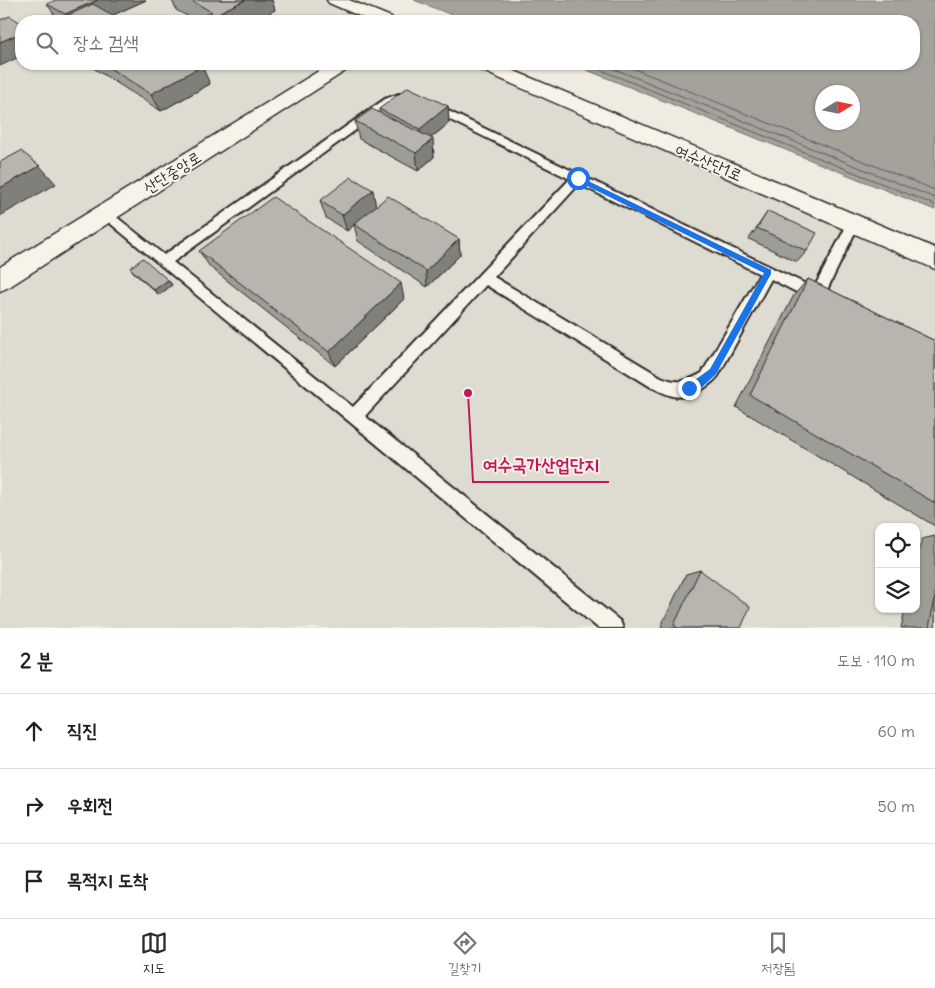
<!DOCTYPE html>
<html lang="ko">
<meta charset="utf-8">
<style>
:root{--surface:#fff;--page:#f2f2f2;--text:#202124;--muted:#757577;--line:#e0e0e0;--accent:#2b2b2b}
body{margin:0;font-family:Delius,"Poor Story",sans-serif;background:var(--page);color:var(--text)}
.controls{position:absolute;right:15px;bottom:15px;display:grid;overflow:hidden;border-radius:10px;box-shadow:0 1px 4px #0004}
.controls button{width:45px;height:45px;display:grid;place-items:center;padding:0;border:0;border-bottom:1px solid var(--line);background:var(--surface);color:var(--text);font:25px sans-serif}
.compass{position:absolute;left:815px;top:85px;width:45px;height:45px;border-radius:50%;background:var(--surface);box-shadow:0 1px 4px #0004;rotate:80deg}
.stop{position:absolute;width:15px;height:15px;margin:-11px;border:4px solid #1a73e8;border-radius:50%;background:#fff}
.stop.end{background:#1a73e8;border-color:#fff;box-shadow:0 1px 5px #0008}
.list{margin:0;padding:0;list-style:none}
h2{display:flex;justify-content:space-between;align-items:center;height:65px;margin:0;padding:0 20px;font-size:21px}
h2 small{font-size:16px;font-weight:400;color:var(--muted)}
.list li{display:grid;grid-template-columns:32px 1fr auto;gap:15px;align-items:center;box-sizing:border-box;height:75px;padding:0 20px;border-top:1px solid var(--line)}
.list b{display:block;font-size:19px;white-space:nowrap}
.list em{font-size:16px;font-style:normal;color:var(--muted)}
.icon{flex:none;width:28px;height:28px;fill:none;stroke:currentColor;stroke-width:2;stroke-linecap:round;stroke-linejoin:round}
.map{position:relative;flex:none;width:935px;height:628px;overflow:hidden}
.search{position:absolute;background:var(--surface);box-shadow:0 1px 4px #0004;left:15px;right:15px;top:15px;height:55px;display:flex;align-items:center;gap:12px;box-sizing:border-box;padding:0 18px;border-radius:20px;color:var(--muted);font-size:19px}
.sheet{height:290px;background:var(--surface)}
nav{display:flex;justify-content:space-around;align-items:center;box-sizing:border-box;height:70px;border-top:1px solid var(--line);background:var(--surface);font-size:14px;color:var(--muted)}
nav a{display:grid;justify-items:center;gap:2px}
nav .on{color:var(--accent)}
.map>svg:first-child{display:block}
</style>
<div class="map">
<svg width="935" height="628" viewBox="0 0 935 628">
<rect width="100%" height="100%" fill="#efebe0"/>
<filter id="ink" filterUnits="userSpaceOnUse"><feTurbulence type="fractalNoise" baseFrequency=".02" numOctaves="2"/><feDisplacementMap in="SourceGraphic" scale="10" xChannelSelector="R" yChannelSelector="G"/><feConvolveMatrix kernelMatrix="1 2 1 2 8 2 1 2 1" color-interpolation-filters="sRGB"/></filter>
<g filter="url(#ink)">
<path fill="#dedbd1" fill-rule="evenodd" d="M0 0H335L385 21H21V64H483L935 259V628H0ZM879 527H916V609H879Z"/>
<path fill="#a4a29a" stroke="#74726e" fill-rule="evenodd" d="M414 0H935V210L572 64H914V21H467ZM822 92H852V122H822Z"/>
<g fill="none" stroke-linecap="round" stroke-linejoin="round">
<path stroke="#5b5b57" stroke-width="1" d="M586 64 935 205
M602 64 935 198
M622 64 935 190"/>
<defs>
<path id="lane" d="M399 94H410L415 97 393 103 173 262 353 407 570 179 428 109V105H436L814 288 849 221 853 219 859 224 822 300H812L771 279 718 376C709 387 688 400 673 396 665 394 658 390 651 387L486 285 365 416 620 621 623 628H598L99 214 105 210 109 211 164 255 385 99ZM579 184 760 274 702 373C686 382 678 384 661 377L494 277Z"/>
<path id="secondary" d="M327 0H349L391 17 394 21H371L329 3Z
M330 64H352L350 68 9 287 0 291V267Z
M474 64H498L935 248V269L476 68Z"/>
</defs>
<use href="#lane" stroke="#2b2b2b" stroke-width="4"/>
<use href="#secondary" stroke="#2b2b2b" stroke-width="3"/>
<use href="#lane" fill="#f7f3e8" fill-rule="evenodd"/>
<use href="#secondary" fill="#f7f3e8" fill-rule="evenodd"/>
</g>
<path fill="#9e9c96" stroke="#2b2b2b" d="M146 0 113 15 58 20 47 4Z
M172 0H272L275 10 195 20 176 10Z
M87 64H198L210 84 161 111Z
M231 64H248L240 69Z
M448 106 449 123 431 138 434 157 418 171 359 139 355 121 380 113 379 109Z
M320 201 376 206 459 239 460 255 427 287 358 241 354 225 347 231 326 218Z
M768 211 807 251 797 262 749 239Z
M199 251 404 299 335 366 210 267Z
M130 268 168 280 172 285 159 295 135 274Z
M808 279 935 341V526L736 407 794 295Z
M935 536V628H901L905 609H916V562L922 539Z
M700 570 741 628H664L661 626 686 574Z"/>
<path fill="#817f7a" stroke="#2b2b2b" d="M98 0H146L100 21H70L65 14Z
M245 0H272L275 10 254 21H224L220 12Z
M21 33V56L0 66V42Z
M238 64H248L240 69Z
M202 66 210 84 161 111 151 94Z
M448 106 449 123 421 146 420 129Z
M433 139 434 157 418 171 416 153Z
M40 166 56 184 0 216V188Z
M373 190 376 207 354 224V225L347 231 342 215Z
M459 239 460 255 427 287 426 271Z
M168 280 172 285 159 295 154 290Z
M401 283 404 299 335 366 329 352Z"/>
<path fill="#b8b5ae" stroke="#2b2b2b" d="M56 0H98L65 14 47 4Z
M190 0H245L220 12 238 21H192L212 12Z
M93 4 123 21H55Z
M10 16 21 23V33L0 42V20Z
M103 64H198L202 66 151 94Z
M408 87 448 106 420 129 379 109Z
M372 109 433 139 416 153 355 121Z
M21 151 40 166 0 188V162Z
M351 177 373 190 342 215 320 201Z
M388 196 459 239 426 271 354 224Z
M273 197 401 283 329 352 199 251Z
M768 211 817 233 807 251 757 228Z
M143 258 168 280 154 290 130 268Z
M808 279 935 341V503L750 395Z
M700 570 750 607 741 628H678L674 625Z
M935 598V628H929Z"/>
</g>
<path fill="#1a73e8" d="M575 177H580L771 270V274L716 374 702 387 689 392 684 388 710 369 764 273 575 180Z"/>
<g text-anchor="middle" stroke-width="4" stroke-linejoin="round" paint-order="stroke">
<g font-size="16" fill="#2b2b2b" stroke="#f7f3e8">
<text transform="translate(709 162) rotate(23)" y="6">여수산단1로</text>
<text transform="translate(172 172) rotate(-32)" y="6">산단중앙로</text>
</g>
</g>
<path fill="none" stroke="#c2185b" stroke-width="2" d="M468 393L473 482H609"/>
<circle fill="#c2185b" stroke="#f7f3e8" stroke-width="2" cx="468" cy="393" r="5"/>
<g font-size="18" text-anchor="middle" font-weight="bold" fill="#c2185b" stroke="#f7f3e8" stroke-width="4" stroke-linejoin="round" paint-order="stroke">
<text x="541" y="471">여수국가산업단지</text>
</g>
</svg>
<div class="controls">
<button><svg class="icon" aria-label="locate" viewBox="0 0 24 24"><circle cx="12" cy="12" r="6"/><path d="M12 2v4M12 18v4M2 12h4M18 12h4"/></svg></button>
<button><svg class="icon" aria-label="layers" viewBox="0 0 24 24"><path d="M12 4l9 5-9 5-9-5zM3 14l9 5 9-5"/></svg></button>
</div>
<svg class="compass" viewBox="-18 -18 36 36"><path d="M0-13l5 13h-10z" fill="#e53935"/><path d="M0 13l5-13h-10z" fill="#757577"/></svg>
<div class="stop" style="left:578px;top:178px"></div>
<div class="stop end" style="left:689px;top:388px"></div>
<div class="search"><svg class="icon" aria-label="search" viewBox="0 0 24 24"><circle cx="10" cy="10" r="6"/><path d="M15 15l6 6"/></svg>장소 검색</div>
</div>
<section class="sheet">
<h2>2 분<small>도보 · 110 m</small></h2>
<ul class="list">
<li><svg class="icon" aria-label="ahead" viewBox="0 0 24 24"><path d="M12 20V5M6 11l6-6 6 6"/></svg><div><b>직진</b></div><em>60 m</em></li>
<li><svg class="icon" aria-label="right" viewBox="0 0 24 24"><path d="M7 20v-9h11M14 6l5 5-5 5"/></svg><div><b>우회전</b></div><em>50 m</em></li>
<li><svg class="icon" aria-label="arrive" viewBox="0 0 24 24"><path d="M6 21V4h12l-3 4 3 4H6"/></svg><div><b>목적지 도착</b></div></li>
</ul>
</section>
<nav>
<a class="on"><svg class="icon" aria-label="map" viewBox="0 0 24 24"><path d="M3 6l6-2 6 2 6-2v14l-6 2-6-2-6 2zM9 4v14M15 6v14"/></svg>지도</a>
<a><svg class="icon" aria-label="directions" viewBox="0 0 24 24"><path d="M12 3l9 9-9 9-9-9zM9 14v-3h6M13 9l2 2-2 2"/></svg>길찾기</a>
<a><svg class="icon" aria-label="saved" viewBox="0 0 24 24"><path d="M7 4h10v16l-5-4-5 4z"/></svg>저장됨</a>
</nav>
